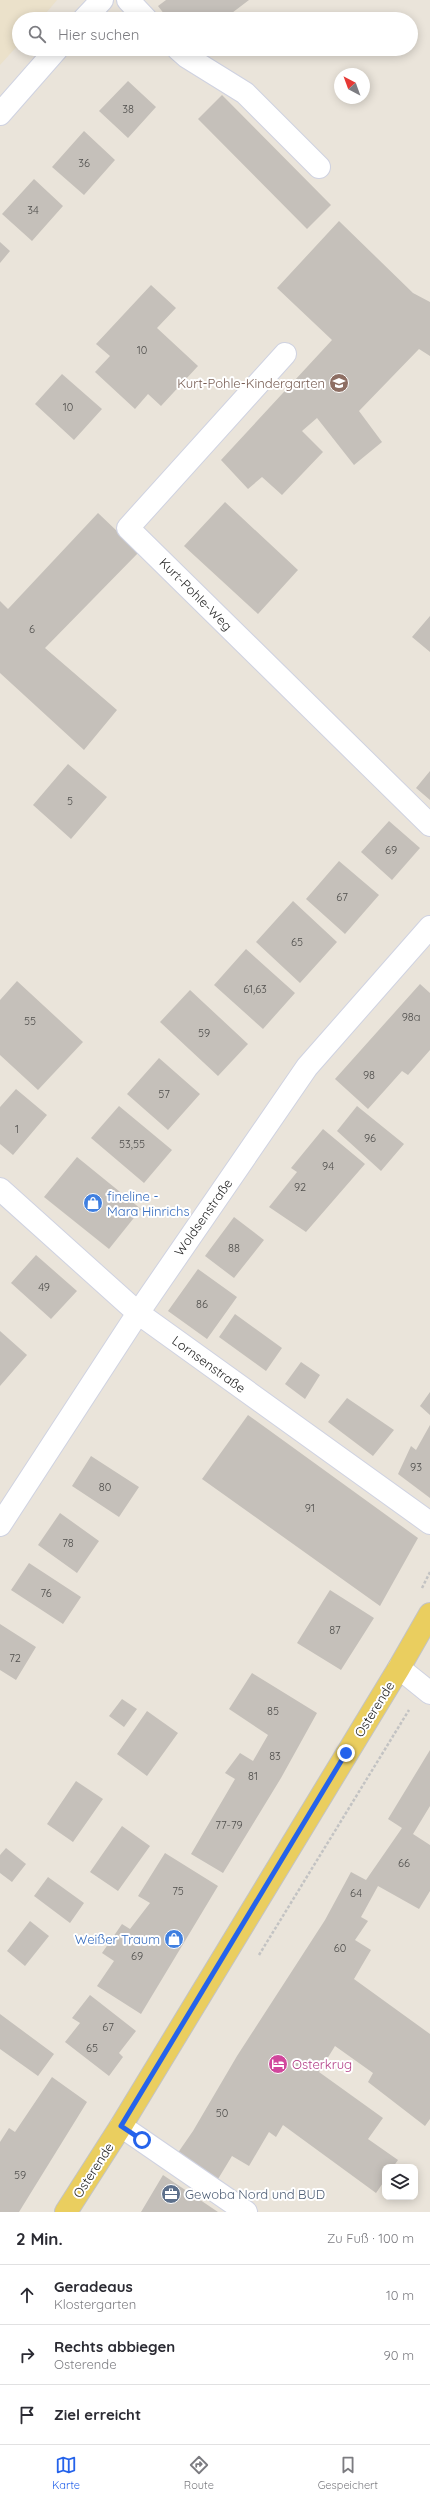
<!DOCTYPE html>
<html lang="de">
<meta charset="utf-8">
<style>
:root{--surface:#fff;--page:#f2f2f3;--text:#2b2b33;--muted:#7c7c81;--line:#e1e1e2;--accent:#2563eb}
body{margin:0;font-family:Quicksand,sans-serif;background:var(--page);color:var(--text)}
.controls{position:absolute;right:12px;bottom:12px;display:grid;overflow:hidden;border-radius:8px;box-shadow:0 2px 10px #0003}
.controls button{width:36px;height:36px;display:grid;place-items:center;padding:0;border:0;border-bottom:1px solid var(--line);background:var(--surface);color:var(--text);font:20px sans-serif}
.compass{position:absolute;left:334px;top:68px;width:36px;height:36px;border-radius:50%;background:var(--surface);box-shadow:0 2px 10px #0003;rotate:319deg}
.stop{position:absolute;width:12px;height:12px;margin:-9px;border:3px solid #2563eb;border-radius:50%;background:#fff}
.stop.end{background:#2563eb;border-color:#fff;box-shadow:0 1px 4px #0008}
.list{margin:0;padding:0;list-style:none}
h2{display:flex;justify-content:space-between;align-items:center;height:52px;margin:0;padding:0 16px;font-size:17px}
h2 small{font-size:13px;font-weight:400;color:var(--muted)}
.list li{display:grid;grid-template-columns:26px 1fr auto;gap:12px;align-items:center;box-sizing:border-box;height:60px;padding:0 16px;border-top:1px solid var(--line)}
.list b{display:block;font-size:15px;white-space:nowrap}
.list p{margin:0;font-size:13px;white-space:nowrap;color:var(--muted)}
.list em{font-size:13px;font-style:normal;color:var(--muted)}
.icon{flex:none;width:22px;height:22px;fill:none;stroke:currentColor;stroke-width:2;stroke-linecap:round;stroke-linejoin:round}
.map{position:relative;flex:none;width:430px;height:2212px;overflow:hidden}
.search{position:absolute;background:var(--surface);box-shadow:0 2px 10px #0003;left:12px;right:12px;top:12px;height:44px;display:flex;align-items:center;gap:10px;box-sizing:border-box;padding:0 14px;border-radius:22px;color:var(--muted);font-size:15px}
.sheet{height:232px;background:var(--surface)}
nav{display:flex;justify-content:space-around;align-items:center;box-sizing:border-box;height:56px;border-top:1px solid var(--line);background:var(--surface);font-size:11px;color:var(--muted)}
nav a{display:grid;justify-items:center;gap:2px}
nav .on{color:var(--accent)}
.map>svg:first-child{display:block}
</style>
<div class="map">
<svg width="430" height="2212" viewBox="0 0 430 2212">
<rect width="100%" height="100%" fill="#eae4da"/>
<path fill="#ebe1ca" d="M0 0H57L41 19H19V44L0 65Z"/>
<path fill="#c5c0ba" d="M166 0H249L224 19H168L158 6Z
M128 81 156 107 128 138 99 111Z
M222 95 331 205 307 229 198 119Z
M84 131 115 160 84 195 52 167Z
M34 179 63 206 32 241 2 214Z
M339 221 413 293 430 302V356L419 349 359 411 382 442 354 465 317 418 302 431 323 452 282 495 262 477 248 489 221 460 332 340 277 288Z
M0 242 10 251 0 263Z
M151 285 176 308 157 328 198 366 161 406 148 394 135 409 95 372 110 356 96 344Z
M62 374 102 409 74 440 35 404Z
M225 502 298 570 258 614 184 546Z
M98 513 139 552 45 648 117 710 84 750 0 673V601L8 609Z
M430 616V652L412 637Z
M68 764 107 797 71 839 33 805Z
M430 771V800L416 788Z
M389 821 420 848 392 880 361 852Z
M339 861 379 895 345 934 306 899Z
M293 901 337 942 300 983 256 942Z
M246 949 295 993 263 1029 214 985Z
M17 981 83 1042 38 1090 0 1055V1000Z
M420 984 430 993V1050L408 1075 402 1071 368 1109 335 1079Z
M190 990 248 1044 218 1076 160 1022Z
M159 1058 200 1094 168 1130 127 1094Z
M16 1089 47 1115 13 1155 0 1144V1107Z
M119 1106 172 1150 144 1183 91 1138Z
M357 1106 404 1144 381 1171 337 1131Z
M323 1129 365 1164 306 1232 269 1207 297 1172 291 1168Z
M77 1157 141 1209 109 1249 44 1197Z
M234 1217 264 1240 234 1278 205 1256Z
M36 1255 77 1291 51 1319 11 1283Z
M198 1269 237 1297 207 1339 168 1311Z
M235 1314 282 1348 266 1371 219 1337Z
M0 1331 27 1355 0 1386Z
M301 1362 320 1375 305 1399 285 1384Z
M430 1392V1415L420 1406Z
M347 1398 394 1430 373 1456 328 1422Z
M248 1415 418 1538 380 1606 202 1479Z
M430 1425V1498L398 1474 411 1446 416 1450Z
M91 1456 139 1487 119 1517 72 1486Z
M60 1513 99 1541 77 1573 38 1545Z
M29 1563 81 1597 63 1624 11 1590Z
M330 1590 374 1618 341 1670 297 1643Z
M0 1624 36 1647 16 1680 0 1670Z
M252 1673 317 1713 281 1778 223 1873 191 1854 235 1779 225 1773 240 1753 253 1761 268 1735 229 1709Z
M122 1699 137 1709 124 1727 109 1716Z
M147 1711 178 1733 147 1776 117 1754Z
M430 1750V1806L413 1834 430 1845V1891L419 1909 378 1886 361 1917 368 1921 355 1940 371 1950 354 1979 430 2034V2119L425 2126 368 2082 373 2073 335 2046 319 2072 383 2118 368 2139 398 2160 393 2167H385V2180L376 2193 283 2125 276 2137 269 2132 249 2166 232 2156 215 2184 175 2157 193 2131 237 2056 325 1920 351 1872 366 1880 402 1828 388 1819Z
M76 1781 103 1799 73 1842 47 1824Z
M122 1826 150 1846 118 1891 90 1872Z
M6 1848 26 1864 12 1882 0 1873V1855Z
M165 1853 218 1886 141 2014 97 1986 114 1961 102 1953 122 1924 130 1929 150 1903 138 1896Z
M48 1877 84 1903 70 1923 34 1896Z
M30 1921 49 1936 25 1966 7 1951Z
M90 1995 136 2031 119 2053 123 2057 109 2076 65 2042 80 2023 72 2018Z
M0 2014 54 2054 38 2076 0 2049Z
M52 2077 87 2102 19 2212H0V2142L9 2128 15 2132Z
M163 2175 218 2212H141Z"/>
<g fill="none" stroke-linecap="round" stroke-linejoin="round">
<defs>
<path id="minor" d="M128 0 146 19
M84 19 102 0
M178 49 187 57 245 93 319 167
M0 114 57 49
M285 354 128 528 430 825
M0 1189 138 1313 430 1523
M0 1525 138 1313 307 1067 430 927
M399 1668 430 1693
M121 2126 246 2212"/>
<path id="major" d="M66 2212 121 2126 399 1668 430 1614"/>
</defs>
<use href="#minor" stroke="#cfd2e1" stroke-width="24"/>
<use href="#major" stroke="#c3c3c3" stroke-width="24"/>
<path stroke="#c3c3c3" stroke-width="2.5" stroke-dasharray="3 2" stroke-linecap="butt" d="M422 1588 430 1572
M259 1955 409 1710"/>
<use href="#minor" stroke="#fff" stroke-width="22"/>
<use href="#major" stroke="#eace5f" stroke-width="22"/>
</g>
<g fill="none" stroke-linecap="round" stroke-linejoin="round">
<path stroke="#2563eb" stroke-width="5" d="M142 2140 121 2126 346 1753"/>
</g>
<defs>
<symbol id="school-disc" viewBox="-11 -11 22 22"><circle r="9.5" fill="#8d6e63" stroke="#fff"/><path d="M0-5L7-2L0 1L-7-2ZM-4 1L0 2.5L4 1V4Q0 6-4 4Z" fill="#fff"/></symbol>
<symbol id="shop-disc" viewBox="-11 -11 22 22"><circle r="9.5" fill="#3f7fe0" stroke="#fff"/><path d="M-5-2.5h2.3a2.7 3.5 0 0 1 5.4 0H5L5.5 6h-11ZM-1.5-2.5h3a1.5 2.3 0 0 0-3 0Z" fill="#fff"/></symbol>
<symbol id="hotel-disc" viewBox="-11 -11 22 22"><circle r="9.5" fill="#d1479c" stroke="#fff"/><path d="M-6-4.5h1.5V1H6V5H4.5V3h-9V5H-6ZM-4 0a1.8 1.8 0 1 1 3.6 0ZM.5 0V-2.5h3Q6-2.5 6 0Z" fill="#fff"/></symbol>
<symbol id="office-disc" viewBox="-11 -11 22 22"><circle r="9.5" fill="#5c6f8a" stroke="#fff"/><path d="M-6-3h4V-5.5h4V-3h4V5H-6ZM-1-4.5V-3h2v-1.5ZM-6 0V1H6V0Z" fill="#fff"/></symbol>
</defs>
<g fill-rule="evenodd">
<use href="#school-disc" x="328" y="372" width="22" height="22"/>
<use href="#shop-disc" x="82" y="1192" width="22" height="22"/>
<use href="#shop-disc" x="163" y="1928" width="22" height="22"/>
<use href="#hotel-disc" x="267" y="2053" width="22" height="22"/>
<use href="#office-disc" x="160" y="2183" width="22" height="22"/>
</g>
<g text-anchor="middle" stroke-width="4" stroke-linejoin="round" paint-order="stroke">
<g font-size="11" fill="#4f4e4c">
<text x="128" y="113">38</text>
<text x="84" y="167">36</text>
<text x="33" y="214">34</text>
<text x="142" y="354">10</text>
<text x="68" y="411">10</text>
<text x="32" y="633">6</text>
<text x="70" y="805">5</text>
<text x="391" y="854">69</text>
<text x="342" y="901">67</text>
<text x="297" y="946">65</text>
<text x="255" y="993">61,63</text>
<text x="411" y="1021">98a</text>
<text x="30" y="1025">55</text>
<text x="204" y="1037">59</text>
<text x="369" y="1079">98</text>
<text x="164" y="1098">57</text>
<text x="17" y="1133">1</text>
<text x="370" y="1142">96</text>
<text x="132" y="1148">53,55</text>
<text x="328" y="1170">94</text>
<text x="300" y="1191">92</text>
<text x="234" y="1252">88</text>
<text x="44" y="1291">49</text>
<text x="202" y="1308">86</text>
<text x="416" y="1471">93</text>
<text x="105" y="1491">80</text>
<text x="310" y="1512">91</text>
<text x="68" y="1547">78</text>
<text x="46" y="1597">76</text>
<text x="335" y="1634">87</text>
<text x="15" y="1662">72</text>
<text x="273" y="1715">85</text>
<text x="275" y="1760">83</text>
<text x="253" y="1780">81</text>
<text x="229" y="1829">77-79</text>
<text x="404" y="1867">66</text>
<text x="178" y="1895">75</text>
<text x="356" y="1897">64</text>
<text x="340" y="1952">60</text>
<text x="137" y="1960">69</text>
<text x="108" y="2031">67</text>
<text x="92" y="2052">65</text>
<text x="222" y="2117">50</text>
<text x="20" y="2179">59</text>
</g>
<g font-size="13" fill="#785e54" stroke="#fff" text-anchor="end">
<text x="325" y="388">Kurt-Pohle-Kindergarten</text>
</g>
<g font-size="13" fill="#282828" stroke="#fff">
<text transform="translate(196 594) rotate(45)" y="5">Kurt-Pohle-Weg</text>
<text transform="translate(203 1217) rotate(-55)" y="5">Woldsenstraße</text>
<text transform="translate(209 1364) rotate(36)" y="5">Lornsenstraße</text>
<text transform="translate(374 1709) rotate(-58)" y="5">Osterende</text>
<text transform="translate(93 2170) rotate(-57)" y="5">Osterende</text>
</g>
<g font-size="13" fill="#366cbe" stroke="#fff" text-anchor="start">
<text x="107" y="1201">fineline -<tspan x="107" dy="15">Mara Hinrichs</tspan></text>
<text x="160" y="1944" text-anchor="end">Weißer Traum</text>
</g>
<g font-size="13" fill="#b23c85" stroke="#fff" text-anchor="start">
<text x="292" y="2069">Osterkrug</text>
</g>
<g font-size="13" fill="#4e5e75" stroke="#fff" text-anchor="start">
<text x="185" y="2199">Gewoba Nord und BUD</text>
</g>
</g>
</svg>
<div class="controls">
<button><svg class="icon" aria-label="layers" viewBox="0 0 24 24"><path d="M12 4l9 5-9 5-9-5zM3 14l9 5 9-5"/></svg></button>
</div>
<svg class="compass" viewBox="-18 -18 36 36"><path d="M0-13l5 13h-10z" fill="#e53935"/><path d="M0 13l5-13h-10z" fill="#7c7c81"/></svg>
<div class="stop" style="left:142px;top:2140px"></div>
<div class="stop end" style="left:346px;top:1753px"></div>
<div class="search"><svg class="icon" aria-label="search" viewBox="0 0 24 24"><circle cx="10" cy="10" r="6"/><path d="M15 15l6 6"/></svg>Hier suchen</div>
</div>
<section class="sheet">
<h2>2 Min.<small>Zu Fuß · 100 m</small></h2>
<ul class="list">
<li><svg class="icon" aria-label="ahead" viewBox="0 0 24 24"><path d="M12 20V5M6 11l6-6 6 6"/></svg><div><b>Geradeaus</b><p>Klostergarten</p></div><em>10 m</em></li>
<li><svg class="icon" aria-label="right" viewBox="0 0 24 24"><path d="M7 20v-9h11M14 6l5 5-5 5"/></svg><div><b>Rechts abbiegen</b><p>Osterende</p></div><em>90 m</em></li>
<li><svg class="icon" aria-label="arrive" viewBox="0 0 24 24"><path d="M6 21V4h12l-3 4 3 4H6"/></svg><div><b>Ziel erreicht</b></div></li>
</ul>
</section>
<nav>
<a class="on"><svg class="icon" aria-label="map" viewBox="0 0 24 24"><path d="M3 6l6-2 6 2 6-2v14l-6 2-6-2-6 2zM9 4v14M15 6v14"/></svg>Karte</a>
<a><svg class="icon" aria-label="directions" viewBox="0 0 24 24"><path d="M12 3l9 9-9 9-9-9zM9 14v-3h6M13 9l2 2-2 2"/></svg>Route</a>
<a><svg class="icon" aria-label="saved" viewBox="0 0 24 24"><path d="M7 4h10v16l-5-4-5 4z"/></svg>Gespeichert</a>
</nav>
